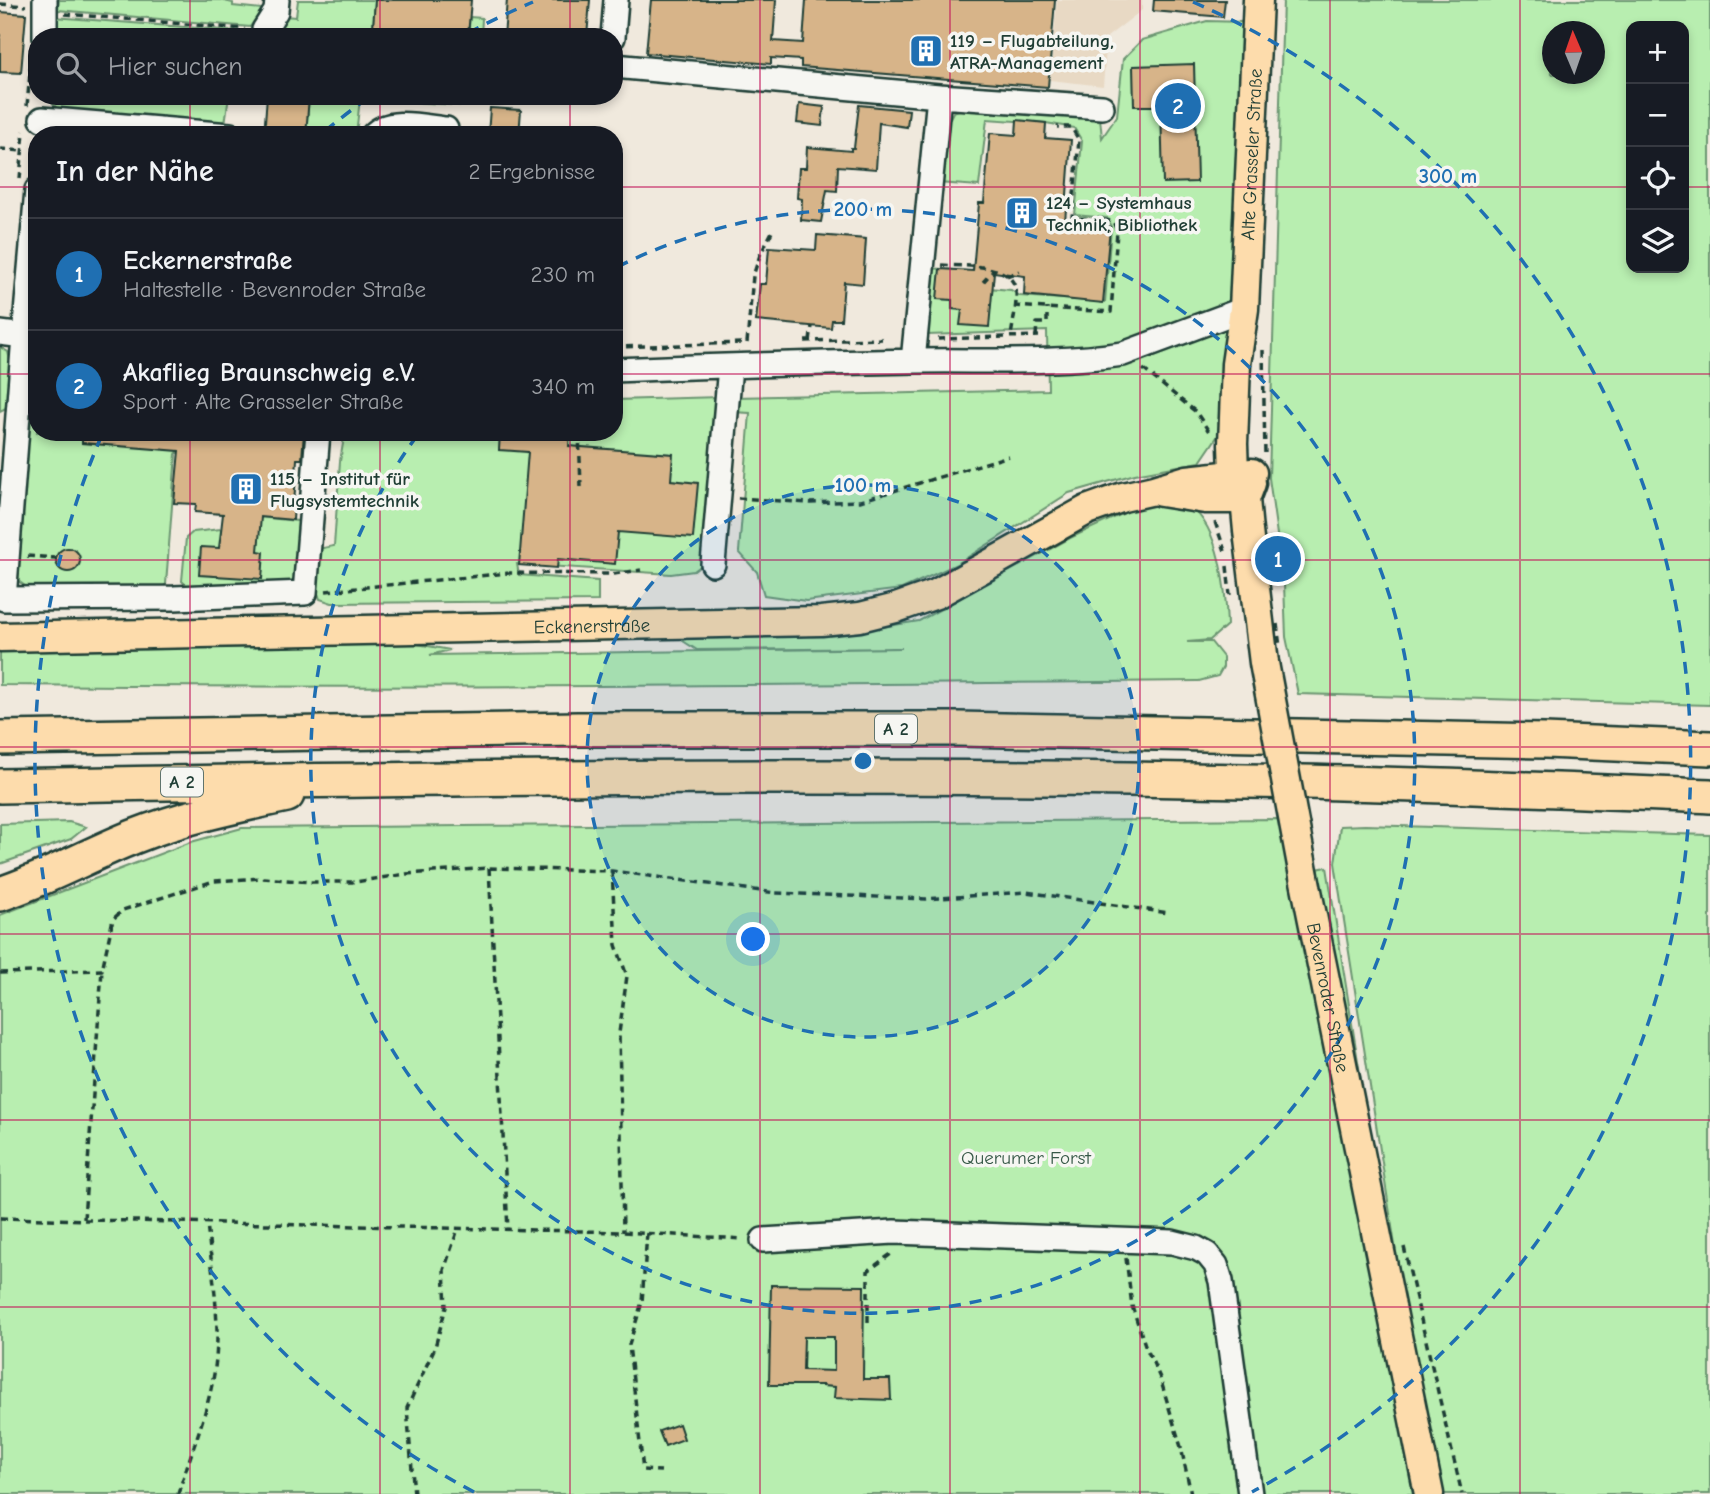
<!DOCTYPE html>
<html lang="de">
<meta charset="utf-8">
<style>
:root{--surface:#171b24;--page:#242831;--text:#f1f3f6;--muted:#9ea1a6;--line:#363941;--accent:#1f6fb2}
body{margin:0;font-family:"Comic Neue",sans-serif;background:var(--page);color:var(--text)}
.controls{position:absolute;right:21px;top:21px;display:grid;overflow:hidden;border-radius:14px;box-shadow:0 4px 10px #0003}
.controls button{width:63px;height:63px;display:grid;place-items:center;padding:0;border:0;border-bottom:2px solid var(--line);background:var(--surface);color:var(--text);font:35px sans-serif}
.compass{position:absolute;left:1542px;top:21px;width:63px;height:63px;border-radius:50%;background:var(--surface);box-shadow:0 4px 10px #0003;rotate:358deg}
.you{position:absolute;left:754px;top:940px;width:24px;height:24px;margin:-18px;border:5px solid #fff;border-radius:50%;background:#1a73e8;box-shadow:0 0 0 10px #1a73e833}
.badge{display:grid;place-items:center;width:46px;height:46px;border-radius:50%;background:var(--accent);color:#fff;font-size:23px;font-weight:700}
.pin{position:absolute;translate:-50% -50%;border:4px solid #fff;box-shadow:0 2px 7px #0006}
.list{margin:0;padding:0;list-style:none}
h2{display:flex;justify-content:space-between;align-items:center;height:91px;margin:0;padding:0 28px;font-size:30px}
h2 small{font-size:23px;font-weight:400;color:var(--muted)}
.list li{display:grid;grid-template-columns:46px 1fr auto;gap:21px;align-items:center;box-sizing:border-box;height:112px;padding:0 28px;border-top:2px solid var(--line)}
.list b{display:block;font-size:26px;white-space:nowrap}
.list p{margin:0;font-size:23px;white-space:nowrap;color:var(--muted)}
.list em{font-size:23px;font-style:normal;color:var(--muted)}
.icon{flex:none;width:38px;height:38px;fill:none;stroke:currentColor;stroke-width:2;stroke-linecap:round;stroke-linejoin:round}
.map{position:relative;flex:none;width:1710px;height:1494px;overflow:hidden}
.search{position:absolute;background:var(--surface);box-shadow:0 4px 10px #0003;left:28px;top:28px;width:595px;height:77px;display:flex;align-items:center;gap:18px;box-sizing:border-box;padding:0 24px;border-radius:28px;color:var(--muted);font-size:26px}
.panel{position:absolute;background:var(--surface);box-shadow:0 4px 10px #0003;left:28px;top:126px;width:595px;height:315px;border-radius:28px}
.map>svg:first-child{display:block}
</style>
<div class="map">
<svg width="1710" height="1494" viewBox="0 0 1710 1494">
<rect width="100%" height="100%" fill="#f0e9dd"/>
<filter id="ink" filterUnits="userSpaceOnUse"><feTurbulence type="fractalNoise" baseFrequency=".0143" numOctaves="2"/><feDisplacementMap in="SourceGraphic" scale="14" xChannelSelector="R" yChannelSelector="G"/><feConvolveMatrix kernelMatrix="1 2 1 2 8 2 1 2 1" color-interpolation-filters="sRGB"/></filter>
<g filter="url(#ink)">
<path fill="#e8d9c4" d="M1057 0H1142V10L1107 37 1103 86 1050 80Z"/>
<path fill="#b8eeb0" stroke="#6c9672" stroke-width="2" fill-rule="evenodd" d="M59 0H220L233 3V6L262 9 250 27 58 10Z
M298 0H375L373 28 468 36 470 17 482 18 481 37H385L277 28 284 16 296 17Z
M1283 0H1710V705L1298 694 1286 637 1284 584 1269 478ZM1631 26H1684V268H1631ZM1552 32H1594V74H1552Z
M54 17 235 31 234 37H53Z
M1207 21 1244 22 1228 406 1219 434 1200 462 1135 474 1069 493 957 564 902 589 806 601 764 595 757 572 739 552 750 413 732 412 734 397 1048 390 1047 331 927 335 930 268 979 272 978 287 1011 290 1020 296 1105 302 1111 227 1107 218 1075 215 1082 141 1074 128 1046 123 987 119 979 186 938 183 942 134 953 112 971 106 1100 118 1102 138 1117 116 1123 59 1142 40Z
M51 96H229L225 124 59 110 53 104Z
M309 96H490L470 106 360 98 356 135H306Z
M0 347 8 352 12 368 10 406 0 411Z
M33 368H37V432H200L176 454 166 584 158 591 33 592 17 580Z
M720 397 707 561 694 571 671 574 517 564 519 575 598 581V601L332 603 320 599 315 585 317 549 334 546 340 461 345 432H614V400Z
M1157 503C1167 504 1182 502 1190 507 1220 527 1226 592 1227 625L1210 640 1187 642H1211L1223 657V667L1218 676 1199 681C799 685 400 689 0 685V651L361 644H417L450 650 430 655 902 648 697 650 683 641 696 632 869 629 919 621 1070 538 1135 508Z
M238 515 307 522 296 581 281 588 187 586 182 581 186 538 193 532 221 529Z
M1279 819 1291 874 1327 867 1427 1494H0V915L191 842 242 828Z
M69 822 86 827 71 839 0 864V824Z
M1365 825 1710 835V1494H1434L1335 863 1340 826Z"/>
<path fill="#d7b489" stroke="#1f3d34" stroke-width="2" fill-rule="evenodd" d="M375 0H471L468 36 373 28Z
M507 0H590L587 37H504Z
M651 0H776L773 41 803 43 806 0H1055L1048 87 801 67V60L771 58V64L646 53Z
M1154 0H1225L1223 17 1153 11Z
M0 12 26 14 21 73 0 72Z
M1194 64 1197 182 1163 183 1161 106H1134L1133 66Z
M267 96H309L306 135H264Z
M799 104 824 107 822 126 797 123Z
M859 105 909 110 907 127 879 123 876 169 838 166 837 191 827 190 821 222 801 220 802 199 797 198 799 168H806L807 147 851 151V148H854Z
M490 108 521 110 519 135H488Z
M1017 120 1046 123 1045 138 1071 140 1065 222 1110 227 1103 303 1024 295 1025 276 994 272 989 327 960 325 962 310 952 309V300L937 299 940 269 973 271 979 203H984L990 133 1016 135Z
M817 235 866 239 863 284 844 282 841 320H832L831 328 756 321 760 284H766L769 247 816 250Z
M82 432H304L302 459H297L293 520 261 517 258 551 264 552 262 579 199 575 201 547 219 548 223 514 195 512 196 504 174 503 179 451 82 443Z
M500 432H570L569 446 673 454 671 480 698 483 693 538 618 532 615 564 558 559 557 568 519 565 528 452 499 450Z
M56 560a12 12 0 1 1 24 0a12 12 0 1 1-24 0Z
M771 1285 864 1286 863 1379H890L891 1400 834 1398 835 1387 822 1386V1385H769ZM804 1337H834V1371L803 1370Z
M679 1424 684 1439 665 1446 659 1431Z"/>
<g fill="none" stroke-linecap="round" stroke-linejoin="round">
<defs>
<path id="minor" d="M264 30 276 11 277 0
M45 37V0
M613 37 616 0
M614 66 939 96 1102 107
M42 119 230 135
M373 135C389 117 425 127 446 129
M0 333 24 336 37 190
M37 338 24 336 4 599 174 598 305 593 318 432
M913 361 939 96
M614 370C715 366 816 363 917 361 985 360 1055 364 1123 354L1244 309
M713 564 730 366
M763 1240 894 1232 1172 1242 1196 1248 1207 1254 1216 1265 1221 1281 1250 1494"/>
<g id="major">
<path d="M1251 483 1245 499 1248 531 1264 663"/>
<path d="M1161 492 1205 499H1245"/>
<path id="s1" d="M1245 499 1238 488 1234 474 1233 444 1236 364 1244 309 1258 0"/>
<path id="s2" d="M0 637 821 621 860 617 896 608 936 594 1087 510 1123 497 1154 490 1187 480 1252 473"/>
<path id="s3" d="M1304 876 1429 1494"/>
</g>
<path id="highway" d="M0 738 578 729H958L1545 741 1710 748
M0 786C415 778 831 773 1246 781 1401 783 1555 790 1710 796
M0 894C46 879 88 855 133 837 183 817 235 806 287 795"/>
</defs>
<use href="#minor" stroke="#1f3d34" stroke-width="28"/>
<use href="#major" stroke="#1f3d34" stroke-width="33"/>
<use href="#highway" stroke="#1f3d34" stroke-width="38"/>
<path stroke="#1f3d34" stroke-width="3.5" stroke-dasharray="7 5" stroke-linecap="butt" d="M0 4 26 6
M65 14 245 29
M284 32 345 37
M27 106 32 51
M0 149 23 151
M20 179 24 131
M942 265C963 267 1012 261 1016 291 1017 305 1013 322 1011 336
M1007 276 1019 271
M983 282 995 269
M1014 306 1111 312 1117 231 1113 221 1072 218 1079 140 1071 127H1057
M1036 336 1037 323H1047V308
M938 339 1039 336
M805 341 882 339
M810 341 812 326
M747 343 753 276 760 255 774 228
M614 347 745 343
M1263 350 1265 455
M1143 369 1196 412 1210 433
M579 432 581 487
M738 498 810 503 860 501 1009 456
M1215 522 1225 551
M27 556 56 558
M1227 566 1230 595
M326 591 509 573 614 574 641 570
M489 868 508 1230
M612 871 616 945 627 976 619 1033 623 1232
M0 973 102 970 113 919 123 910 214 881 263 878 311 882H355L406 874 489 868 612 871 776 893 926 899 1026 892 1168 913
M0 1218 623 1232 743 1239
M84 1219 102 970
M647 1233 642 1302 629 1345 643 1470 661 1471
M1404 1247 1462 1494
M1126 1258 1132 1306 1145 1345 1160 1378 1181 1447 1191 1494
M868 1322V1271L891 1254V1251
M178 1494C190 1455 207 1415 214 1374 222 1326 212 1272 207 1223
M414 1494 407 1408 435 1347 446 1307 444 1270 458 1229"/>
<use href="#minor" stroke="#f6f6f2" stroke-width="23"/>
<use href="#major" stroke="#fddcac" stroke-width="28"/>
<use href="#highway" stroke="#fddcac" stroke-width="33"/>
<defs>
<path id="major-bridge" d="M1264 663 1304 876"/>
</defs>
<use href="#major-bridge" stroke="#1f3d34" stroke-width="33" stroke-linecap="butt"/>
<path stroke="#1f3d34" stroke-width="3.5" stroke-dasharray="7 5" stroke-linecap="butt" d="M1277 624 1280 647"/>
<use href="#major-bridge" stroke="#fddcac" stroke-width="28"/>
</g>
</g>
<path fill="none" stroke="#c2185b" stroke-width="2" stroke-opacity="0.55" d="M190 0V37M380 0V37M570 0V37M760 0V1494M950 0V1494M1140 0V1494M1330 0V1494M1520 0V1494M190 96V135M380 96V135M570 96V135M0 187H37M614 187H1631M1684 187H1710M0 374H37M614 374H1710M190 432V1494M380 432V1494M570 432V1494M0 560H1710M0 747H1710M0 934H1710M0 1120H1710M0 1307H1710"/>
<circle cx="863" cy="761" r="276" fill="#1f6fb2" fill-opacity=".12"/>
<g fill="none" stroke="#1f6fb2" stroke-width="3.5" stroke-dasharray="12 9">
<circle cx="863" cy="761" r="276"/>
<path d="M617 267A552 552 0 1 1 419 433"/>
<path d="M474 1492A828 828 0 0 1 101 437M325 131A828 828 0 0 1 365 100M468 33A828 828 0 0 1 533 2M1193 2A828 828 0 0 1 1252 1492"/>
</g>
<defs>
<symbol id="building-square" viewBox="-11 -11 22 22"><rect x="-9" y="-9" width="18" height="18" rx="4" fill="#1f6fb2" stroke="#f6f6f2"/><path d="M-4-6H4V6H1V3H-1V6H-4ZM-2.5-4.3h1.7v1.8h-1.7ZM.8-4.3h1.7v1.8H.8ZM-2.5-1h1.7V.8h-1.7ZM.8-1h1.7V.8H.8Z" fill="#fff"/></symbol>
</defs>
<g fill-rule="evenodd">
<use href="#building-square" x="907" y="32" width="38" height="38"/>
<use href="#building-square" x="1003" y="194" width="38" height="38"/>
<use href="#building-square" x="227" y="470" width="38" height="38"/>
</g>
<g text-anchor="middle" stroke-width="7" stroke-linejoin="round" paint-order="stroke">
<g fill="#f6f6f2" stroke="#60746d" stroke-width="2">
<rect x="875" y="714.5" width="42" height="29" rx="5"/>
<rect x="161" y="767.5" width="42" height="29" rx="5"/>
</g>
<g font-size="18" font-weight="bold" fill="#1f3d34">
<text x="896" y="735">A 2</text>
<text x="182" y="788">A 2</text>
</g>
<g font-size="19" font-weight="bold" fill="#1f3d34" stroke="#f6f6f2" text-anchor="start">
<text x="950" y="47">119 – Flugabteilung,<tspan x="950" dy="22">ATRA-Management</tspan></text>
<text x="1046" y="209">124 – Systemhaus<tspan x="1046" dy="22">Technik, Bibliothek</tspan></text>
<text x="270" y="485">115 – Institut für<tspan x="270" dy="22">Flugsystemtechnik</tspan></text>
</g>
<g font-size="19" fill="#1f3d34" stroke="#f6f6f2">
<text dy="7" stroke="none"><textPath href="#s1" startOffset="348">Alte Grasseler Straße</textPath></text>
<text dy="7" stroke="none"><textPath href="#s2" startOffset="592">Eckenerstraße</textPath></text>
<text dy="7" stroke="none"><textPath href="#s3" startOffset="124">Bevenroder Straße</textPath></text>
</g>
<g font-size="19" fill="#365847" stroke="#f6f6f2">
<text x="1026" y="1164">Querumer Forst</text>
</g>
</g>
<circle cx="863" cy="761" r="10" fill="#1f6fb2" stroke="#f6f6f2" stroke-width="3.5"/>
<g font-size="21" text-anchor="middle" font-weight="bold" fill="#1f6fb2" stroke="#f6f6f2" stroke-width="7" stroke-linejoin="round" paint-order="stroke">
<text x="1448" y="183">300 m</text>
<text x="863" y="216">200 m</text>
<text x="863" y="492">100 m</text>
</g>
</svg>
<div class="controls">
<button>+</button>
<button>−</button>
<button><svg class="icon" aria-label="locate" viewBox="0 0 24 24"><circle cx="12" cy="12" r="6"/><path d="M12 2v4M12 18v4M2 12h4M18 12h4"/></svg></button>
<button><svg class="icon" aria-label="layers" viewBox="0 0 24 24"><path d="M12 4l9 5-9 5-9-5zM3 14l9 5 9-5"/></svg></button>
</div>
<svg class="compass" viewBox="-18 -18 36 36"><path d="M0-13l5 13h-10z" fill="#e53935"/><path d="M0 13l5-13h-10z" fill="#9ea1a6"/></svg>
<div class="you"></div>
<div class="pin badge" style="left:1278px;top:559px">1</div>
<div class="pin badge" style="left:1178px;top:106px">2</div>
<div class="search"><svg class="icon" aria-label="search" viewBox="0 0 24 24"><circle cx="10" cy="10" r="6"/><path d="M15 15l6 6"/></svg>Hier suchen</div>
<section class="panel">
<h2>In der Nähe<small>2 Ergebnisse</small></h2>
<ul class="list">
<li><span class="badge">1</span><div><b>Eckernerstraße</b><p>Haltestelle · Bevenroder Straße</p></div><em>230 m</em></li>
<li><span class="badge">2</span><div><b>Akaflieg Braunschweig e.V.</b><p>Sport · Alte Grasseler Straße</p></div><em>340 m</em></li>
</ul>
</section>
</div>
